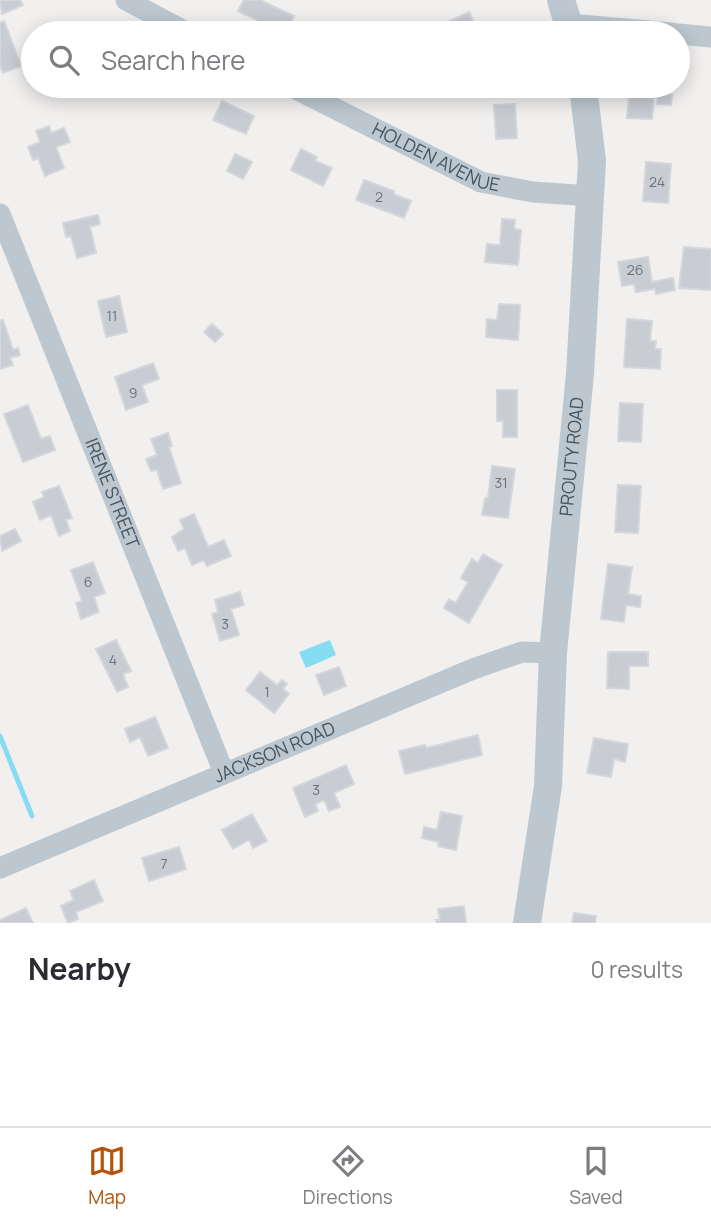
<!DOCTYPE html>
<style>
:root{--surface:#fff;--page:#f2f2f3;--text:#2b2b33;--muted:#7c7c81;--line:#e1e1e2;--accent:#b45309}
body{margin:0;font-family:Manrope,sans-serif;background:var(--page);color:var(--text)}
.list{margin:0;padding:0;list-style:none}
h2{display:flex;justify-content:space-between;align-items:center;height:91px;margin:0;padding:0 28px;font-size:30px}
h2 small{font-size:23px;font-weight:400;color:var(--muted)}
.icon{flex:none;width:38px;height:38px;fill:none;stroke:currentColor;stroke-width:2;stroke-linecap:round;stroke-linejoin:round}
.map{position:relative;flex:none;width:711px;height:923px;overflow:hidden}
.search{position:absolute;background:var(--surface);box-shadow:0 4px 18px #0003;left:21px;right:21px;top:21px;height:77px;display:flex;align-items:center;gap:18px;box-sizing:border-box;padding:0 24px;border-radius:38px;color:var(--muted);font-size:26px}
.sheet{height:203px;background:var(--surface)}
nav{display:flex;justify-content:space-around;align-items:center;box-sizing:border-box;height:98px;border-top:2px solid var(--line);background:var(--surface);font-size:19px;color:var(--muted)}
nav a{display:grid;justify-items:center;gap:4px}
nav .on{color:var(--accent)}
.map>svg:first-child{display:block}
</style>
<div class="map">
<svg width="711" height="923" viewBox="0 0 711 923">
<rect width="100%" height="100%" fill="#f2efef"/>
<path fill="#86ddf2" d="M330 640 336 655 306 668 299 652Z"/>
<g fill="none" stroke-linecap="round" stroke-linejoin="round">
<path stroke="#86ddf2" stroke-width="5" d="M0 736 32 816"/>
</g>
<path fill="#c9ccd2" stroke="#d3d6db" stroke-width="2" d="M0 0H20L23 5 2 14Z
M244 0H260L294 16 286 33H277L256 23 257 20 238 11Z
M469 12 479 33H455L450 21Z
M4 21 21 66 3 73 0 65V23Z
M630 86H655L652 119 627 118Z
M658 94 672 95 671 105 657 104Z
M222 101 254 116 246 134 213 120Z
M515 104 517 138 496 139 494 105Z
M49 126 51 133 64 128 70 142 56 147 64 168 45 176 38 158 33 160 28 147 40 142 36 131Z
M301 149 317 157 315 161 332 168 323 186 291 170Z
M235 154 252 162 243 179 227 171Z
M646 162 671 164 668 203 643 201Z
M364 180 394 191 393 194 411 201 404 218 356 200Z
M98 215 100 224 90 227 96 253 77 258 71 236 66 237 63 223Z
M502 219 515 220 514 229 521 230 518 265 485 262 487 244 500 245Z
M684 247 711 249V290L679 288Z
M648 257 652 282 673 278 675 290 656 294 655 289 636 292 634 284 622 286 618 262Z
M119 296 127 332 106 337 98 301Z
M499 304 520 305 518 340 486 337 487 319 497 320Z
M627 319 652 321 650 341H656L655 349H661L660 369 624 367Z
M3 320 13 350 18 348 20 355 10 358 13 365 0 369V321Z
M212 324 223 334 215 342 204 332Z
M153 363 159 379 142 385 148 402 126 410 115 377Z
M497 390H517V437H503V421H497Z
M620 403 643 404 641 442 618 441Z
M28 405 41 439 50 436 55 450 23 462 4 414Z
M168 433 172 446 169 447 181 483 163 489 157 470 151 471 146 459 157 455 151 439Z
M492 466 515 469 508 518 482 515 485 498H488Z
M618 485 641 486 638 533 615 532Z
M59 486 72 518 66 520 70 531 59 536 51 515 40 520 33 502 44 497 42 492Z
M194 514 208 547 224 540 231 556 207 566 204 560 192 565 185 548 178 551 172 537 184 529 180 520Z
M15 529 21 541 2 551 0 536Z
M483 554 502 565 469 623 444 608 449 599 456 603 468 582 461 578 472 559 478 563Z
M93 562 105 593 94 597 99 612 81 619 76 603 82 601 71 570Z
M608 564 632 567 628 594 641 596 640 607 626 605 624 622 601 619Z
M240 592 244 605 231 609 239 635 220 641 212 614 218 612 215 600Z
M116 640 131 671 123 674 128 687 117 692 96 649Z
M608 652H648V666H629V689L607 688Z
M339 667 346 686 324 695 316 675Z
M260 672 277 685 282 680 287 684 283 689 289 694 274 713 246 690Z
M155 717 168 748 148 756 140 737 130 742 125 729Z
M478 735 482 755 405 774 399 751 425 745 426 748Z
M594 738 628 744 625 762 614 759 611 777 587 773Z
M346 765 354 784 334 793 340 807 329 811 324 800 315 804 318 811 305 817 293 788Z
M441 812 462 816 456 850 438 846 439 842 422 838 424 827 437 830Z
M252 814 267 841 253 848 249 840 233 849 222 830Z
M179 847 186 869 149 881 142 858Z
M94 880 103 901 76 912 78 919 68 923 61 906 74 900 70 891Z
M464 906 466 923H437L436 920H440L438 909Z
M26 908 33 923H0V920Z
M574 913 596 916 595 923H572Z"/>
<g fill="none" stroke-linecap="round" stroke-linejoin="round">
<g stroke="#bcc7cf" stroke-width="21">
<path d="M126 0 188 33"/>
<path d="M569 24 672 33"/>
<path d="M678 34 711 37"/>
<path id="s1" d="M290 86 481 182 533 192 591 196"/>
<path id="s2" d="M0 214 224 773"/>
<path id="s3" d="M0 868 473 669 522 652 553 653"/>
</g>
<g stroke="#bcc7cf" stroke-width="28">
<path d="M561 0 571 33"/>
<path id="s4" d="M527 923 548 786 553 653 580 374 592 161 583 86"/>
</g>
</g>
<g text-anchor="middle" stroke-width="6" stroke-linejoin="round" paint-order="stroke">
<g font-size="14" fill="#67717b">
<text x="657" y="187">24</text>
<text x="379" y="202">2</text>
<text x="635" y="275">26</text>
<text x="112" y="321">11</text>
<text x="133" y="398">9</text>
<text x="501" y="488">31</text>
<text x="88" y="587">6</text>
<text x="225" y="629">3</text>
<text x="113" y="665">4</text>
<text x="267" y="697">1</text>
<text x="316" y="795">3</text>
<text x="164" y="869">7</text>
</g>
<g font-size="18" fill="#46535e" stroke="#fff">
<text dy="6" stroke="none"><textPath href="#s1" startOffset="163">HOLDEN AVENUE</textPath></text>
<text dy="6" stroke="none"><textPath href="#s4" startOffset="469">PROUTY ROAD</textPath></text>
<text dy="6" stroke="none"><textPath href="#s2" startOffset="301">IRENE STREET</textPath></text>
<text dy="6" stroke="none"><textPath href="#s3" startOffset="298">JACKSON ROAD</textPath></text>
</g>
</g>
</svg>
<div class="search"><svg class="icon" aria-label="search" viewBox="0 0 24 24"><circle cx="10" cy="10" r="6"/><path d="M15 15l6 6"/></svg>Search here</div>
</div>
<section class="sheet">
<h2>Nearby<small>0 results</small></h2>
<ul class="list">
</ul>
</section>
<nav>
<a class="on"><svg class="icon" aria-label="map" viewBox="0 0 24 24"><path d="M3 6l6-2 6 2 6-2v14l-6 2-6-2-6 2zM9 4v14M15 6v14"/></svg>Map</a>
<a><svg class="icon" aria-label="directions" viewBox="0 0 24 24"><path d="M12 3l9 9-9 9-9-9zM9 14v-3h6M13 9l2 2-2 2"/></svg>Directions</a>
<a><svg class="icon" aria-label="saved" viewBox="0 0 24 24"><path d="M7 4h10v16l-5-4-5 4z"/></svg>Saved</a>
</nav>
